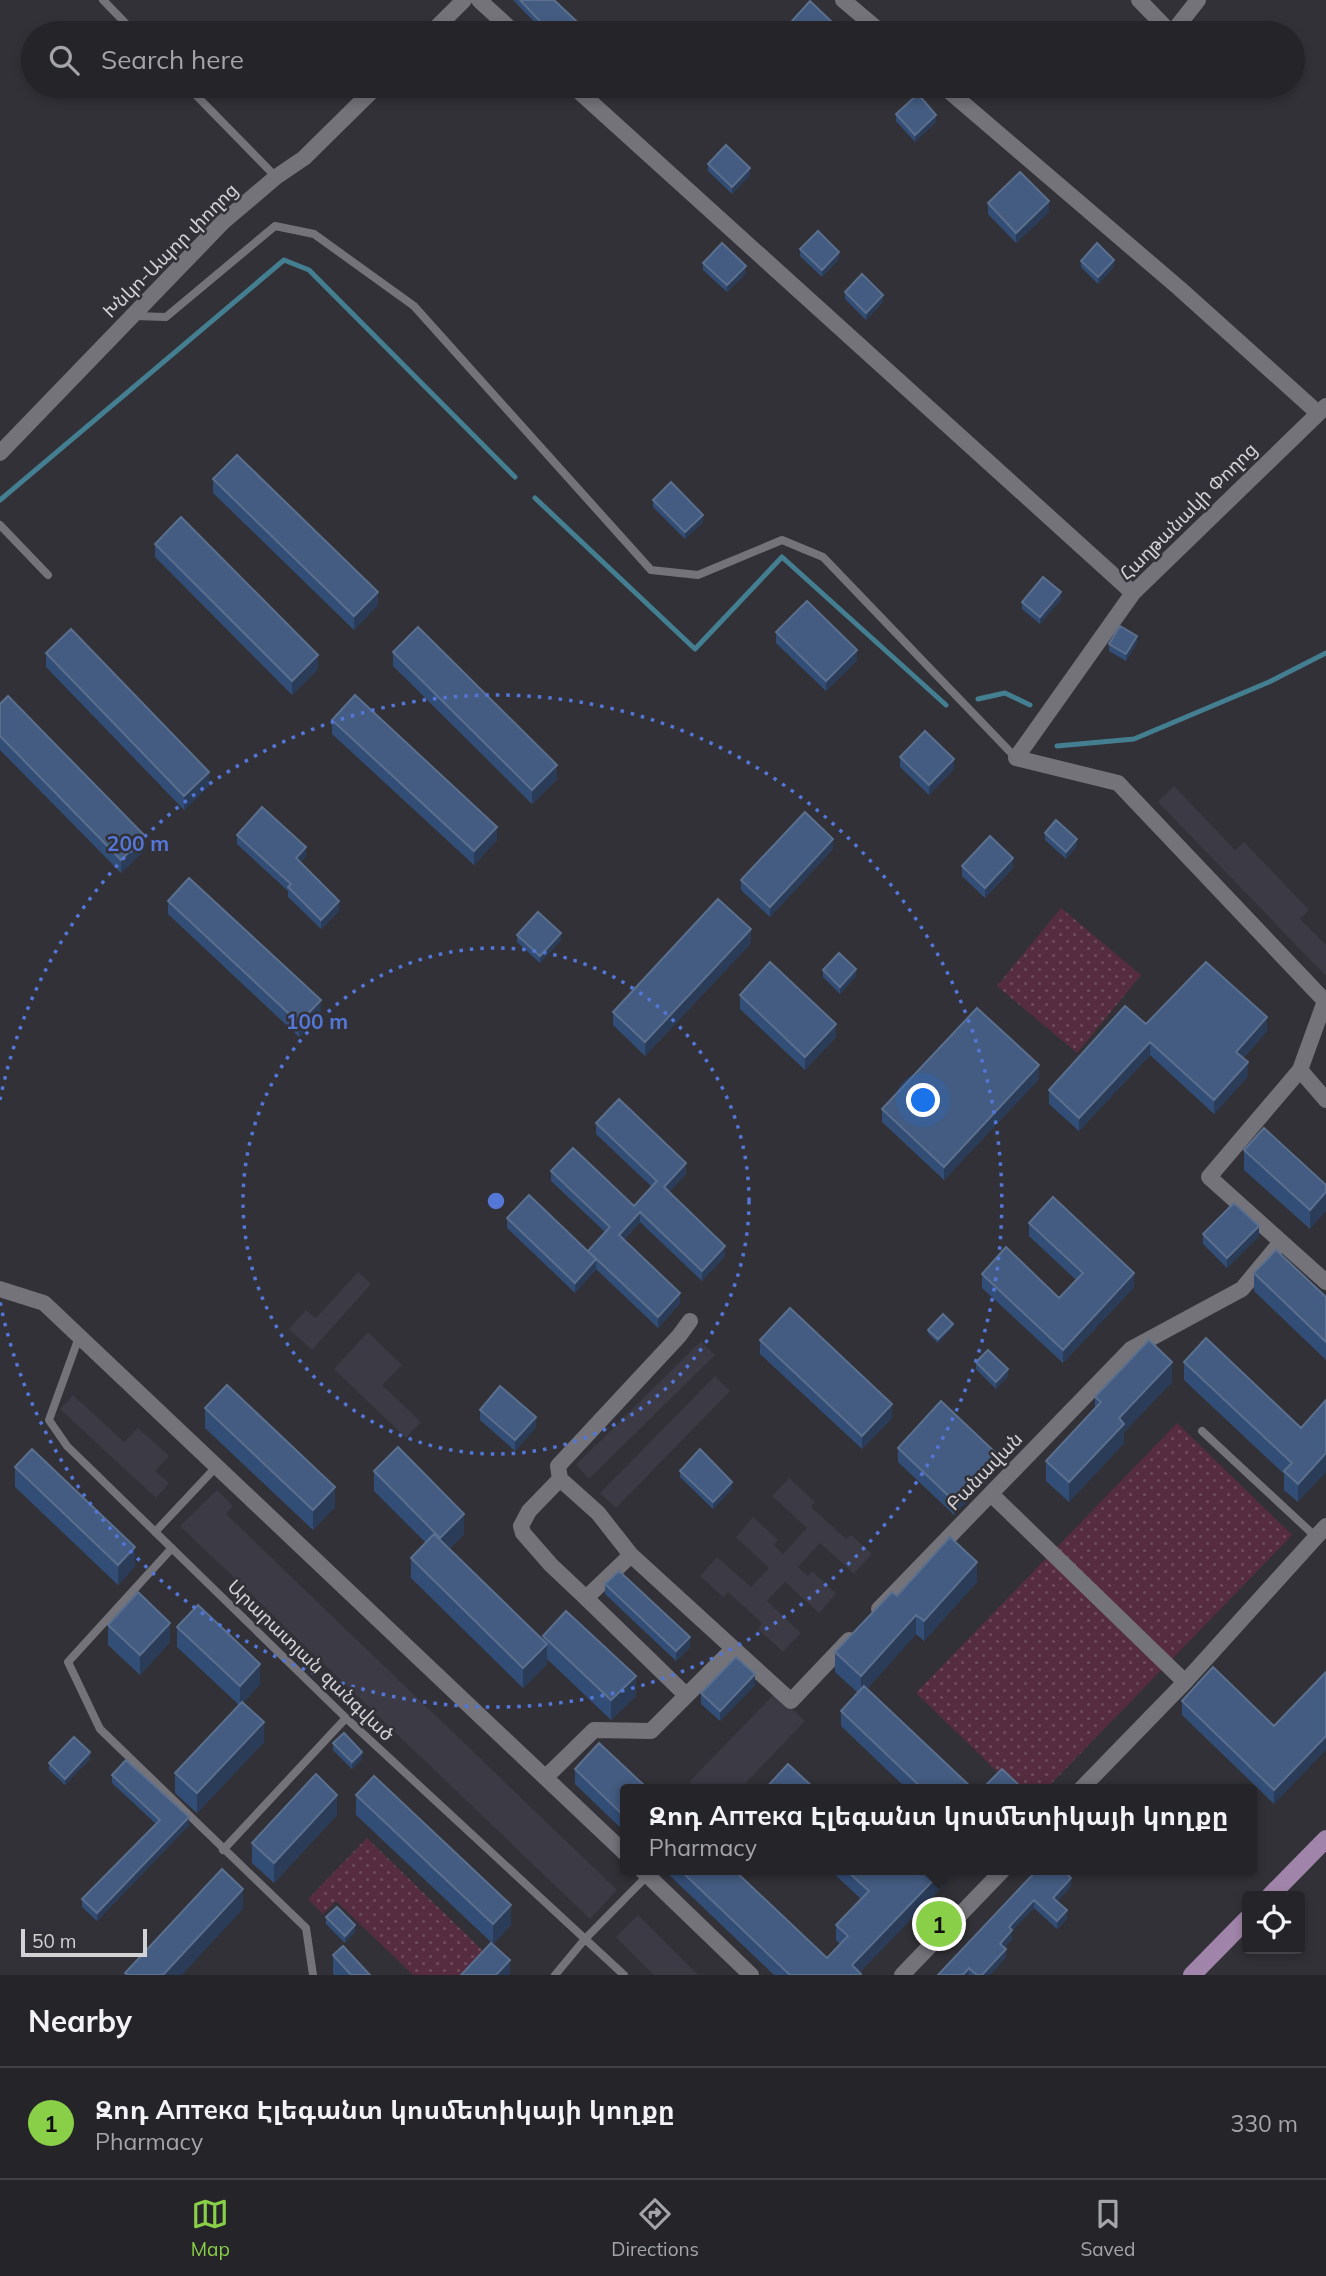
<!DOCTYPE html>
<meta charset="utf-8">
<style>
:root{--surface:#252529;--page:#313135;--text:#f1f3f6;--muted:#a3a5a8;--line:#424246;--accent:#89cf48}
body{margin:0;font-family:Mulish,"Noto Sans Armenian",sans-serif;background:var(--page);color:var(--text)}
.controls{position:absolute;right:21px;bottom:21px;display:grid;overflow:hidden;border-radius:7px;box-shadow:0 4px 10px #0003}
.controls button{width:63px;height:63px;display:grid;place-items:center;padding:0;border:0;border-bottom:2px solid var(--line);background:var(--surface);color:var(--text);font:35px sans-serif}
.scale{position:absolute;left:21px;bottom:18px;width:126px;box-sizing:border-box;padding-left:7px;border:4px solid #d3d3d6;border-top:0;font-size:19px;line-height:24px;white-space:nowrap;color:#d3d3d6;-webkit-text-stroke:5px #313137;paint-order:stroke}
.you{position:absolute;left:924px;top:1101px;width:24px;height:24px;margin:-18px;border:5px solid #fff;border-radius:50%;background:#1a73e8;box-shadow:0 0 0 10px #1a73e833}
.badge{display:grid;place-items:center;width:46px;height:46px;border-radius:50%;background:var(--accent);color:#111;font-size:23px;font-weight:700}
.pin{position:absolute;translate:-50% -50%;border:4px solid #fff;box-shadow:0 2px 7px #0006}
.popup{position:absolute;left:620px;top:1784px;width:637px;height:91px;box-sizing:border-box;display:grid;place-content:center;border-radius:7px;background:var(--surface);filter:drop-shadow(0 2px 5px #0005);font-size:23px;white-space:nowrap;color:var(--muted)}
.popup b{font-size:26px;color:var(--text)}
.popup::after{content:'';position:absolute;left:50%;top:100%;margin-left:-14px;border:14px solid transparent;border-top-color:var(--surface)}
.list{margin:0;padding:0;list-style:none}
h2{display:flex;justify-content:space-between;align-items:center;height:91px;margin:0;padding:0 28px;font-size:30px}
h2 small{font-size:23px;font-weight:400;color:var(--muted)}
.list li{display:grid;grid-template-columns:46px 1fr auto;gap:21px;align-items:center;box-sizing:border-box;height:112px;padding:0 28px;border-top:2px solid var(--line)}
.list b{display:block;font-size:26px;white-space:nowrap}
.list p{margin:0;font-size:23px;white-space:nowrap;color:var(--muted)}
.list em{font-size:23px;font-style:normal;color:var(--muted)}
.icon{flex:none;width:38px;height:38px;fill:none;stroke:currentColor;stroke-width:2;stroke-linecap:round;stroke-linejoin:round}
.map{position:relative;flex:none;width:1326px;height:1975px;overflow:hidden}
.search{position:absolute;background:var(--surface);box-shadow:0 4px 10px #0003;left:21px;right:21px;top:21px;height:77px;display:flex;align-items:center;gap:18px;box-sizing:border-box;padding:0 24px;border-radius:38px;color:var(--muted);font-size:26px}
.sheet{height:203px;background:var(--surface)}
nav{display:flex;justify-content:space-around;align-items:center;box-sizing:border-box;height:98px;border-top:2px solid var(--line);background:var(--surface);font-size:19px;color:var(--muted)}
nav a{display:grid;justify-items:center;gap:4px}
nav .on{color:var(--accent)}
.map>svg:first-child{display:block}
</style>
<div class="map">
<svg width="1326" height="1975" viewBox="0 0 1326 1975">
<defs>
<pattern id="green-dots" width="8" height="8" patternUnits="userSpaceOnUse" patternTransform="scale(1.75)"><rect width="8" height="8" fill="#562d40"/><path d="M2 2h.1M6 6h.1" fill="none" stroke="#6d4b5b" stroke-width="1.8" stroke-linecap="round"/></pattern>
</defs>
<rect width="100%" height="100%" fill="#313137"/>
<path fill="#3b3a45" d="M1174 786 1235 850 1244 842 1309 910 1300 919 1326 945V976L1158 802Z
M358 1272 371 1284 312 1350 289 1329 306 1310 316 1318Z
M368 1332 402 1365 382 1385 421 1422 406 1438 334 1369Z
M701 1341 715 1355 589 1479 576 1465Z
M715 1376 730 1391 616 1508 600 1493Z
M73 1395 124 1442 138 1428 169 1456 155 1471 169 1483 156 1498 60 1409Z
M789 1478 815 1502 811 1507 846 1539 851 1535 872 1554 854 1574 820 1543 798 1567 808 1576 812 1571 836 1594 819 1613 785 1582 767 1601 801 1633 783 1652 758 1629 762 1623 728 1592 723 1597 700 1576 717 1557 751 1587 769 1568 736 1537 753 1517 778 1540 774 1545 783 1554 807 1528 772 1496Z
M217 1490 233 1506 226 1514 617 1890 590 1919 180 1526Z
M775 1693 805 1721 740 1789H696L689 1782Z
M638 1915 698 1975H654L616 1937Z"/>
<path fill="url(#green-dots)" d="M1061 908 1141 975 1077 1053 997 986Z
M1177 1423 1292 1535 1046 1789H1015L916 1693Z
M367 1838 484 1952 462 1975H413L336 1901 323 1914 308 1899Z"/>
<g fill="none" stroke-linecap="round" stroke-linejoin="round">
<path stroke="#447e91" stroke-width="5" d="M535 498 695 649 782 557 946 705
M0 500 284 260 309 270 515 477
M978 699 1005 693 1030 705
M1057 746 1134 739 1269 682 1326 653"/>
<path stroke="#74737a" stroke-width="8" d="M103 0 135 33
M187 86 276 177
M135 316 166 317 275 226 314 234 414 306 651 570 698 575 782 540 823 557 1016 758
M0 525 48 575
M79 1337 49 1420 67 1446 346 1718 624 1975
M1202 1431 1316 1537
M155 1532 217 1466
M172 1548 68 1662 100 1729 306 1928 313 1975
M223 1850 346 1718
M555 1975 585 1939 648 1875"/>
<path stroke="#74737a" stroke-width="16" d="M479 0 515 33
M843 0 882 33
M1139 0 1171 33
M431 33 464 0
M1172 33 1198 0
M573 86 1133 593
M943 86 1179 288 1318 413
M1326 406 1133 593 1016 758 1118 783 1325 1001 1300 1070 1209 1177 1326 1282
M0 453 223 222 276 177 304 158 377 86
M1300 1070 1326 1100
M0 1289 44 1303 626 1854
M560 1479 529 1511 521 1526 523 1533 551 1565 586 1598
M991 1494 1185 1682
M631 1555 598 1513 560 1479 558 1466 679 1336 690 1321
M879 1609 1131 1349 1242 1289 1281 1242
M686 1695 586 1598 631 1555 791 1701 849 1640
M546 1777 594 1730 651 1731 733 1649
M1081 1789 1185 1682 1326 1526
M642 1870 751 1975
M902 1975 1003 1870"/>
<path stroke="#a184a9" stroke-width="18" d="M1270 1896 1326 1839
M1192 1975 1247 1919"/>
</g>
<path fill="#334e76" d="M513 0H554L589 33H545Z
M792 21 834 31 832 33H798L792 28Z
M896 114 936 122 915 142 896 121Z
M708 164 750 175 732 194 708 171Z
M988 203 1049 212 1016 243 988 214Z
M800 249 839 259 822 277 800 256Z
M1081 261 1114 267 1098 284 1081 267Z
M703 263 746 273 727 292 703 270Z
M845 292 883 302 866 320 845 299Z
M213 479 378 605 354 630 213 493Z
M653 500 703 522 685 539 653 507Z
M155 544 318 669 292 695 155 557Z
M1061 599 1040 624 1022 609V602Z
M776 632 857 660 826 691 776 643Z
M1137 643 1126 661 1109 651V644Z
M393 652 557 779 532 804 393 666Z
M46 653 209 786 184 810 46 667Z
M0 704 145 850 121 873 0 750Z
M332 720 497 840 474 865 332 734Z
M900 757 954 769 929 795 900 767Z
M1045 833 1077 846 1066 859 1045 840Z
M237 835 306 856 300 863 339 911 321 929 288 897V891L237 844Z
M833 849 770 917 741 890V880Z
M962 866 1013 868 985 898 962 876Z
M168 901 321 1014 299 1037 168 914Z
M517 935 561 940 540 963 517 942Z
M751 943 645 1056 613 1025V1012Z
M823 970 856 976 840 994 823 977Z
M740 995 836 1037 805 1070 740 1009Z
M1146 1024 1267 1031 1243 1058 1248 1076 1214 1114 1150 1055 1079 1131 1049 1104V1090Z
M1039 1079 944 1180 882 1122V1109Z
M596 1123 686 1174 669 1192 725 1256 702 1281 640 1222 624 1240 680 1303 658 1328 596 1269 575 1293 507 1228V1218L588 1251 605 1232 551 1181V1171L634 1206 652 1187 596 1134Z
M1244 1150 1326 1185 1310 1229 1244 1170Z
M1029 1223 1134 1287 1063 1363 982 1288V1274L1059 1298 1076 1280 1029 1236Z
M1203 1234 1259 1236 1227 1268 1203 1244Z
M1254 1273 1326 1297V1360L1254 1291Z
M953 1327 938 1343 928 1333V1330Z
M760 1340 892 1418 862 1449 760 1354Z
M976 1362 1008 1376 996 1389 976 1369Z
M1184 1362 1301 1428 1298 1502 1284 1490V1474L1184 1380Z
M1172 1382 1124 1432V1443L1069 1502 1046 1481V1461L1095 1408V1397Z
M205 1408 335 1507 313 1530 205 1428Z
M480 1410 536 1427 515 1451 480 1420Z
M898 1448 998 1468 954 1515 898 1462Z
M15 1467 135 1566 118 1585 15 1487Z
M374 1471 464 1534 449 1549 543 1640V1636L636 1696 611 1720 547 1659V1664L523 1688 411 1578V1558L426 1543 374 1491Z
M680 1471 732 1489 713 1509 680 1477Z
M977 1582 924 1641 916 1634 867 1689 973 1789H907L841 1726V1711L858 1693 835 1672V1652L897 1596Z
M605 1584 690 1647 676 1661 605 1594Z
M108 1625 170 1642 140 1675 108 1645Z
M177 1627 260 1684 243 1703 264 1742 197 1813 175 1793V1773L239 1705 177 1647Z
M1326 1672 1274 1804 1182 1715V1701L1274 1726Z
M755 1685 720 1721 701 1704V1693Z
M333 1743 362 1759 352 1769 333 1750Z
M90 1759 65 1785 49 1770V1763Z
M575 1769 626 1789V1833L575 1784Z
M112 1775 189 1825 97 1921 82 1907V1899L156 1824 112 1783Z
M356 1795 511 1925 493 1944 356 1815Z
M337 1815 274 1883 252 1863V1843Z
M664 1870H734L827 1958 840 1944 836 1940V1925L861 1899 830 1870H958L860 1972 861 1975H774Z
M1037 1870H1068L1066 1872 1071 1886 1057 1902 1067 1919 1057 1929 1034 1908 1012 1931V1939L1005 1947 1006 1957 990 1975H938Z
M326 1917 355 1932 345 1943 326 1924Z
M333 1955 370 1975H334L333 1974Z"/>
<path fill="#2b3c59" d="M834 24V31L832 33H825Z
M936 115V122L915 142V135Z
M750 168V175L732 194V187Z
M1049 201V212L1016 243V233Z
M839 252V259L822 277V270Z
M1114 260V267L1098 284V277Z
M746 266V273L727 292V285Z
M883 295V302L866 320V313Z
M703 515V522L685 539V532Z
M378 592V605L354 630V616Z
M1061 592V599L1040 624V617Z
M1137 636V643L1126 661V654Z
M857 650V660L826 691V681Z
M318 655V669L292 695V681Z
M954 759V769L929 795V785Z
M557 765V779L532 804V790Z
M209 772V786L184 810V796Z
M497 827V840L474 865V851Z
M145 836V850L121 873V860Z
M833 839V849L770 917V907Z
M1077 839V846L1066 859V852Z
M306 847V856L296 867V858Z
M1013 858V868L985 898V888Z
M339 901V911L321 929V920Z
M751 929V943L645 1056V1042Z
M561 933V940L540 963V956Z
M856 969V976L840 994V987Z
M321 1000V1014L299 1037V1023Z
M1267 1017V1031L1236 1065V1052Z
M836 1024V1037L805 1070V1057Z
M1150 1042V1055L1079 1131V1118Z
M1248 1062V1076L1214 1114V1100Z
M1039 1065V1079L944 1180V1167Z
M686 1163V1174L664 1197V1187Z
M1326 1192V1211L1310 1229V1210Z
M640 1212V1222L619 1245V1235Z
M1259 1226V1236L1227 1268V1258Z
M725 1246V1256L702 1281V1271Z
M596 1259V1270L575 1293V1283Z
M1134 1273V1287L1063 1363V1350Z
M680 1293V1303L658 1328V1317Z
M953 1324V1327L938 1343V1339Z
M1172 1362V1382L1124 1432V1443L1069 1502V1482L1119 1418Z
M1008 1369V1376L996 1389V1382Z
M892 1404V1418L862 1449V1436Z
M536 1417V1427L515 1451V1440Z
M1326 1453V1472L1298 1502V1484Z
M998 1455V1468L954 1515V1501Z
M732 1482V1489L713 1509V1502Z
M335 1487V1507L313 1530V1510Z
M464 1514V1534L440 1557V1538Z
M135 1547V1566L118 1585V1565Z
M977 1562V1582L924 1641V1621Z
M916 1615V1634L861 1696V1676Z
M170 1623V1642L140 1675V1655Z
M690 1637V1647L676 1661V1651Z
M547 1644V1664L523 1688V1668Z
M260 1664V1684L240 1706V1686Z
M755 1674V1685L720 1721V1711Z
M636 1676V1696L611 1720V1700Z
M264 1722V1742L197 1813V1793Z
M1326 1736V1750L1274 1804V1790Z
M90 1752V1759L65 1785V1779Z
M362 1752V1759L352 1769V1762Z
M337 1795V1815L274 1883V1863Z
M189 1817V1825L97 1921V1913Z
M943 1870H958L857 1975 852 1965Z
M1071 1878V1886L1053 1906V1898Z
M243 1889V1909L182 1975H163Z
M1034 1900V1908L1012 1931V1939L1000 1952V1944L1009 1927Z
M511 1905V1925L493 1944V1924Z
M1067 1910V1919L1057 1929V1921Z
M355 1925V1932L345 1943V1936Z
M1006 1949V1957L990 1975H982Z
M510 1960V1975H496Z
M969 1968V1975H963Z"/>
<path fill="#445c81" stroke="#5b6f8e" stroke-width="2" d="M520 0H554L589 33H551Z
M810 1 834 24 825 33H805L792 21Z
M918 94 936 115 915 135 896 114Z
M726 145 750 168 732 187 708 164Z
M1020 172 1049 201 1016 233 988 203Z
M818 231 839 252 822 270 800 249Z
M722 243 746 266 727 285 703 263Z
M1097 243 1114 260 1098 277 1081 261Z
M862 274 883 295 866 313 845 292Z
M237 455 378 592 354 616 213 479Z
M671 482 703 515 685 532 653 500Z
M181 517 318 655 292 681 155 544Z
M1043 577 1061 592 1040 617 1022 602Z
M807 601 857 650 826 681 776 632Z
M1120 626 1137 636 1126 654 1109 644Z
M418 627 557 765 532 790 393 652Z
M71 629 209 772 184 796 46 653Z
M355 695 497 827 474 851 332 720Z
M8 696 145 836 121 860 0 736V704Z
M925 731 954 759 929 785 900 757Z
M262 807 306 847 296 858 339 901 321 920 288 887 291 884 237 835Z
M805 812 833 839 770 907 741 880Z
M1056 820 1077 839 1066 852 1045 833Z
M990 836 1013 858 985 888 962 866Z
M189 878 321 1000 299 1023 168 901Z
M718 899 751 929 645 1042 613 1012Z
M538 912 561 933 540 956 517 935Z
M839 953 856 969 840 987 823 970Z
M770 962 836 1024 805 1057 740 995Z
M1206 962 1267 1017 1236 1052 1248 1062 1214 1100 1150 1042 1079 1118 1049 1090 1125 1006 1146 1024Z
M977 1008 1039 1065 944 1167 882 1109Z
M619 1099 686 1163 664 1187 725 1246 702 1271 640 1212 619 1235 680 1293 658 1317 588 1251 610 1227 551 1171 573 1148 634 1206 657 1181 596 1123Z
M1264 1128 1326 1185V1192L1310 1210 1244 1150Z
M529 1195 596 1259 575 1283 507 1218Z
M1053 1197 1134 1273 1063 1350 982 1274 1006 1247 1059 1298 1083 1273 1029 1223Z
M1234 1203 1259 1226 1227 1258 1203 1234Z
M1276 1250 1326 1297V1342L1254 1273Z
M790 1308 892 1404 862 1436 760 1340Z
M943 1314 953 1324 938 1339 928 1330Z
M1206 1338 1301 1428 1326 1400V1453L1298 1484 1284 1471 1292 1463 1184 1362Z
M1149 1340 1172 1362 1119 1418 1124 1424 1069 1482 1046 1461 1101 1402 1095 1397Z
M988 1350 1008 1369 996 1382 976 1362Z
M227 1385 335 1487 313 1510 205 1408Z
M500 1386 536 1417 515 1440 480 1410Z
M941 1401 998 1455 954 1501 898 1448Z
M398 1447 464 1514 440 1538 374 1471Z
M32 1449 135 1547 118 1565 15 1467Z
M700 1449 732 1482 713 1502 680 1471Z
M434 1534 547 1644 523 1668 411 1558Z
M950 1537 977 1562 924 1621 916 1615 861 1676 835 1652 892 1592 897 1596Z
M619 1571 690 1637 676 1651 605 1584Z
M138 1592 170 1623 140 1655 108 1625Z
M198 1605 260 1664 240 1686 177 1627Z
M566 1611 636 1676 611 1700 543 1636Z
M736 1657 755 1674 720 1711 701 1693Z
M1213 1667 1274 1726 1326 1672V1736L1274 1790 1182 1701Z
M864 1686 973 1789H923L841 1711Z
M242 1702 264 1722 197 1793 175 1773Z
M344 1733 362 1752 352 1762 333 1743Z
M74 1737 90 1752 65 1779 49 1763Z
M599 1743 648 1789H626V1818L575 1769Z
M126 1760 189 1817 97 1913 82 1899 160 1820 112 1775Z
M788 1764 815 1789H765Z
M1002 1769 1022 1788 1020 1789H982Z
M316 1774 337 1795 274 1863 252 1843Z
M374 1776 511 1905 493 1924 356 1795Z
M222 1869 243 1889 163 1975H128L125 1973Z
M680 1870H734L827 1958 848 1936 836 1925 869 1891 846 1870H943L852 1965 861 1974 860 1975H790Z
M1037 1870H1063L1071 1878 1053 1898 1067 1910 1057 1921 1034 1900 1009 1927 1012 1930 1000 1944 1006 1949 982 1975H977L969 1968 963 1975H938Z
M337 1907 355 1925 345 1936 326 1917Z
M491 1943 510 1960 496 1975H461Z
M343 1946 370 1975H351L333 1955Z"/>
<g fill="none" stroke="#5476d7" stroke-width="3.5" stroke-dasharray="3.5 7">
<circle cx="496" cy="1201" r="253"/>
<path d="M0 1100A506 506 0 1 1 0 1302"/>
</g>
<g text-anchor="middle" stroke-width="5" stroke-linejoin="round" paint-order="stroke">
<g font-size="19" fill="#d3d3d6" stroke="#313137">
<text transform="translate(170 250) rotate(-45)" y="7">Խնկո-Ապոր փողոց</text>
<text transform="translate(1188 511) rotate(-45)" y="7">Հաղթանակի Փողոց</text>
<text transform="translate(984 1471) rotate(-46)" y="7">Բանավան</text>
<text transform="translate(311 1660) rotate(44)" y="7">Արարատյան զանգված</text>
</g>
</g>
<circle cx="496" cy="1201" r="10" fill="#5476d7" stroke="#313137" stroke-width="3.5"/>
<g font-size="21" text-anchor="middle" font-weight="bold" fill="#5476d7" stroke="#313137" stroke-width="5" stroke-linejoin="round" paint-order="stroke">
<text x="138" y="851">200 m</text>
<text x="317" y="1029">100 m</text>
</g>
</svg>
<div class="controls">
<button><svg class="icon" aria-label="locate" viewBox="0 0 24 24"><circle cx="12" cy="12" r="6"/><path d="M12 2v4M12 18v4M2 12h4M18 12h4"/></svg></button>
</div>
<div class="scale">50 m</div>
<div class="you"></div>
<div class="pin badge" style="left:939px;top:1924px">1</div>
<div class="popup"><b>Զոդ Аптека Էլեգանտ կոսմետիկայի կողքը</b>Pharmacy</div>
<div class="search"><svg class="icon" aria-label="search" viewBox="0 0 24 24"><circle cx="10" cy="10" r="6"/><path d="M15 15l6 6"/></svg>Search here</div>
</div>
<section class="sheet">
<h2>Nearby<small></small></h2>
<ul class="list">
<li><span class="badge">1</span><div><b>Զոդ Аптека Էլեգանտ կոսմետիկայի կողքը</b><p>Pharmacy</p></div><em>330 m</em></li>
</ul>
</section>
<nav>
<a class="on"><svg class="icon" aria-label="map" viewBox="0 0 24 24"><path d="M3 6l6-2 6 2 6-2v14l-6 2-6-2-6 2zM9 4v14M15 6v14"/></svg>Map</a>
<a><svg class="icon" aria-label="directions" viewBox="0 0 24 24"><path d="M12 3l9 9-9 9-9-9zM9 14v-3h6M13 9l2 2-2 2"/></svg>Directions</a>
<a><svg class="icon" aria-label="saved" viewBox="0 0 24 24"><path d="M7 4h10v16l-5-4-5 4z"/></svg>Saved</a>
</nav>
